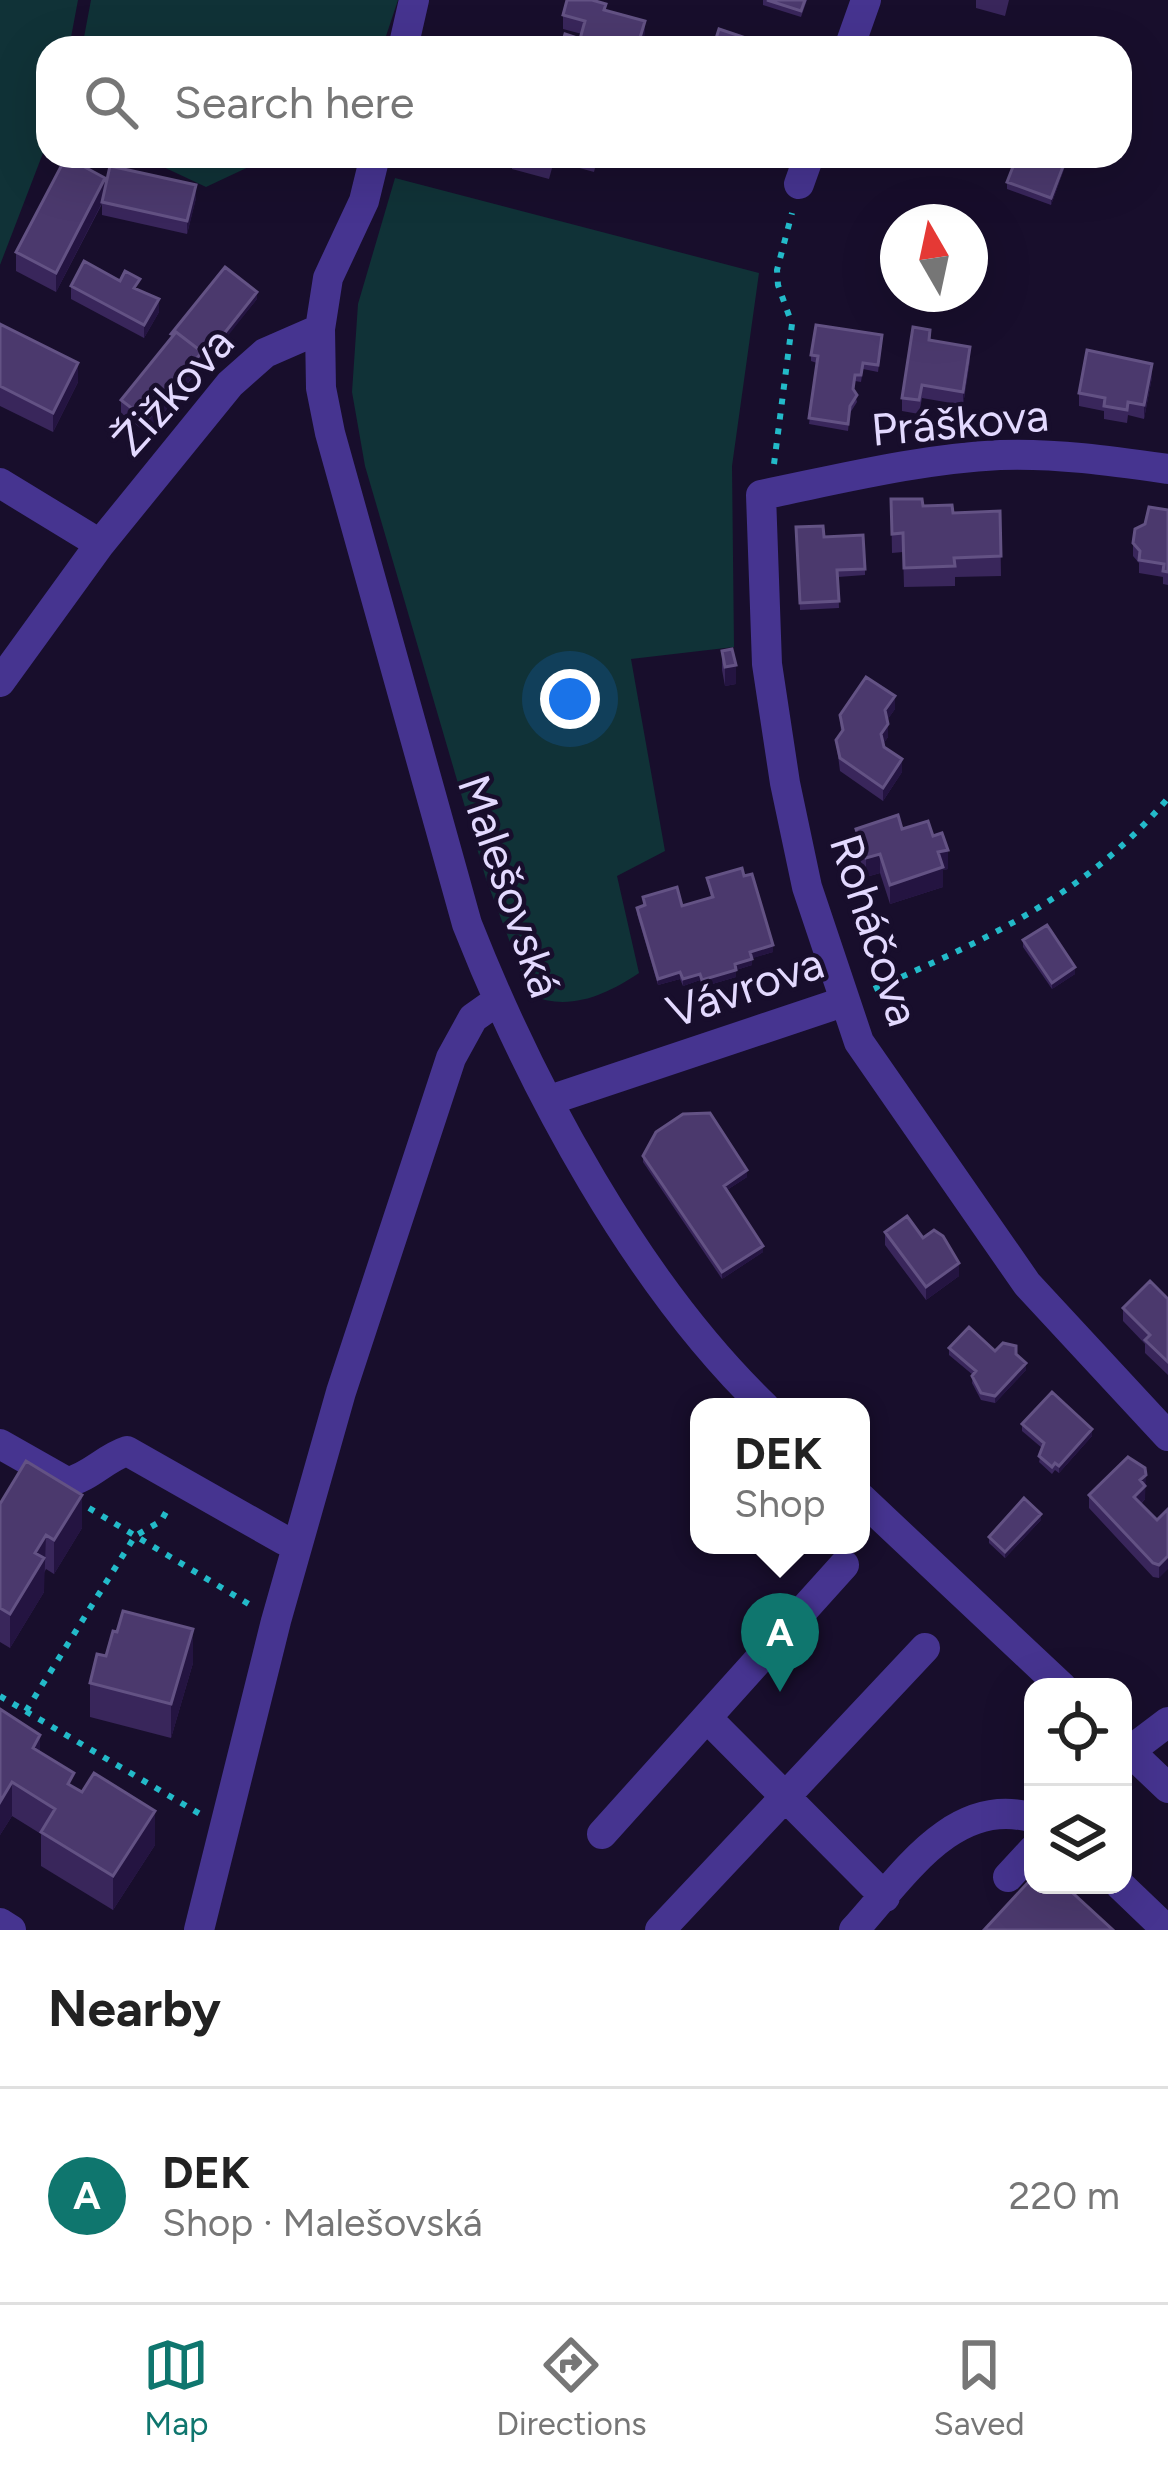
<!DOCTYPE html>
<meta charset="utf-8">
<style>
:root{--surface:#fff;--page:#f2f2f2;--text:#222;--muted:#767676;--line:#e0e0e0;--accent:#0f766e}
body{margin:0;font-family:Figtree,sans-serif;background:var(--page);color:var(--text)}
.controls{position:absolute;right:36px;bottom:36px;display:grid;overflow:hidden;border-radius:24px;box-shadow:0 12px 48px #0002}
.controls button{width:108px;height:108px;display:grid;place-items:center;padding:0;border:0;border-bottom:3px solid var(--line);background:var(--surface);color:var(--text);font:60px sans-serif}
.compass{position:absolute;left:880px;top:204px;width:108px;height:108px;border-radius:50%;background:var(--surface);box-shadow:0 12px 48px #0002;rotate:351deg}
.you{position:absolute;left:570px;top:699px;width:42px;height:42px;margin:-30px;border:9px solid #fff;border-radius:50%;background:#1a73e8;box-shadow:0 0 0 18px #1a73e833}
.badge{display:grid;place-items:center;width:78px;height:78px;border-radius:50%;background:var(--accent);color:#fff;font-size:39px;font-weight:700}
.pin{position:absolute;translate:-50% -99px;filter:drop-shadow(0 3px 6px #0008)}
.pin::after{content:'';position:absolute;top:63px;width:42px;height:36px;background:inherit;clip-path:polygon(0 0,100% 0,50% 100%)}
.popup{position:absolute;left:690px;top:1398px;width:180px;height:156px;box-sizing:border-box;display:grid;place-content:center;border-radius:24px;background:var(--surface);filter:drop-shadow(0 3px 9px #0005);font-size:39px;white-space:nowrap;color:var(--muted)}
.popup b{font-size:45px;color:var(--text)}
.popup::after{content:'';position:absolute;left:50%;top:100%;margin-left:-24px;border:24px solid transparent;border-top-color:var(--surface)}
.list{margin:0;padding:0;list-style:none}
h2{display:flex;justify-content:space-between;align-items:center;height:156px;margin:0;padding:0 48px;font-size:51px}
h2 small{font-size:39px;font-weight:400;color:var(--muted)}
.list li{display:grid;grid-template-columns:78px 1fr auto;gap:36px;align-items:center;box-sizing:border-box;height:216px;padding:0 48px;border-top:3px solid var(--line)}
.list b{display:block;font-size:45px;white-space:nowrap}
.list p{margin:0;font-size:39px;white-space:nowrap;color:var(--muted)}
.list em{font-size:39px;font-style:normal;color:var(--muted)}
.icon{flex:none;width:66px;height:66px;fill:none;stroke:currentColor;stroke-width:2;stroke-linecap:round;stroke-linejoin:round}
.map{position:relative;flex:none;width:1168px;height:1930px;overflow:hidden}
.search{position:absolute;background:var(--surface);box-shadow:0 12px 48px #0002;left:36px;right:36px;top:36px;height:132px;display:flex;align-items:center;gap:30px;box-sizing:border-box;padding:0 42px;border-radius:36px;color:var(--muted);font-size:45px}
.sheet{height:372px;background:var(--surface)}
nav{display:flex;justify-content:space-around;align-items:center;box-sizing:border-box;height:168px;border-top:3px solid var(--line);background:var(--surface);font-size:33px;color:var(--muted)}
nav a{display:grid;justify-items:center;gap:6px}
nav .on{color:var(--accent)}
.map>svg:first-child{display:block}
</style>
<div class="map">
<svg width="1168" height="1930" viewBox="0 0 1168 1930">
<rect width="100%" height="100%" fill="#180e2c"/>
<path fill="#103237" d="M0 0H78L69 48H48V140L0 265Z
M91 0H398L382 48H82Z
M140 156H272L206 187Z
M395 178 759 273 732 466 734 647 631 659 665 851 617 876 639 973C606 995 569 1012 530 995L486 879 365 466 352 392 358 304Z"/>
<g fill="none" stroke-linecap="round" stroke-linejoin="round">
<path stroke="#23bac9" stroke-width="6" stroke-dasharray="6 9" stroke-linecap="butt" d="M774 464 792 324 778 285 777 270 792 213
M874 989C986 940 1087 894 1168 798
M89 1508 252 1606
M0 1696 200 1814
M26 1711 135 1536 161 1521 170 1505"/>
<path stroke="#463490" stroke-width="30" d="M403 48 414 0
M849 48 866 0
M375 156 364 201 328 278 320 329 321 388 330 433 467 924C532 1089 637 1284 765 1407
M799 184 809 156
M1168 469C1112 461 1057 453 1000 455 919 459 840 479 761 495L767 664 785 783 807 887 859 1042 1027 1284 1168 1436
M0 483 100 544
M0 682 100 544 230 384 265 353 320 329
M550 1100 843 1002
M0 1444 67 1482C89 1478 105 1458 127 1451L284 1540 297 1544
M861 1498 1062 1687
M707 1718 885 1897
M1123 1745 1168 1788
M1123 1756 1168 1722
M602 1834 844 1565
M1008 1877 1033 1850
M1120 1885 1167 1930
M0 1923 11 1930
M199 1930 276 1621 341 1392 451 1058 473 1018 497 1001
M660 1930 925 1648
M854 1930C901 1879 953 1794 1033 1818"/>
</g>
<path fill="#39265b" d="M763 0H807L801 17 763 5Z
M976 0H1009L1005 16 976 8Z
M606 11 645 34 580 39 582 34 563 29V15Z
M512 156H598L594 172 554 161 549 179 512 169Z
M1006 156 1067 161 1051 205 1007 189V182L1014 165 1006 162Z
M105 188 196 198 187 234 102 215V204L56 292 16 271V252Z
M71 286 140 291 159 312 144 338 71 299Z
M257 299 147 433 121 413V400L171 338V334Z
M0 324 78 382 53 432 0 406Z
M930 340 970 360 963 405 922 398 919 414 902 411V398Z
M882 342 878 372 863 369 861 382 855 381 854 390 857 402 850 413 848 431 809 424 817 363 811 361V355Z
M1152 377 1144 419 1128 415 1127 423 1104 419V411L1079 406V393Z
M891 499 953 513 1000 511 1001 576 955 577V586L904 587 903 552 892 553Z
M1168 510V585L1163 584V577L1139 573V563L1133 556V543Z
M796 527 824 537 865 569V575L838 577 839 608 800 610Z
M722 651 736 684 725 686 722 670Z
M895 709 887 720 888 737 883 744 902 772 883 801 840 771 836 740 841 733 840 715Z
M856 829H902L933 836 948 869 943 870V887L890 904 880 873 866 877 856 848Z
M707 878 773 952 752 958V965L736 970V977L702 987 700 980 683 986 680 979 658 985 637 914V908L643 906V897L682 906 711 898Z
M1023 940 1075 974 1052 989 1023 947Z
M643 1156 747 1177 727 1190 763 1252 722 1279 643 1162Z
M885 1232 923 1238 959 1276 926 1300 885 1245Z
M1168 1299V1375L1145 1353V1344L1123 1321V1308Z
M949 1348 1016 1354 1026 1370 995 1403 981 1400 972 1383 973 1375 949 1355Z
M1022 1424 1092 1436 1059 1473 1055 1470 1052 1474 1039 1462 1042 1448 1022 1431Z
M1145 1468V1499L1141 1504 1157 1520 1168 1509 1159 1578 1153 1577 1089 1508V1495Z
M0 1504 82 1528 54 1574 46 1569 44 1573V1592L10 1648 0 1642Z
M1041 1520 1005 1558 989 1543V1537Z
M106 1656 193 1663 171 1738 90 1717V1683Z
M0 1709 74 1788 155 1845 113 1910 41 1866V1834L12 1816 0 1835Z"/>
<path fill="#241441" d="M645 21V34L641 48H637Z
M1067 156V161L1051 205V198Z
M105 178V197L56 292V273Z
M196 185V198L187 234V221Z
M257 292V299L204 366V359Z
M159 299V312L144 338V325Z
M970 347V360L963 405V392Z
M202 352V365L147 433V420Z
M78 363V382L53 432V413Z
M1152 364V377L1144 419V405Z
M736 665V684L725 686V667Z
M895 696V709L885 723V710Z
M888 724V737L881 747V734Z
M902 759V772L883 801V788Z
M948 850V869L943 870V887L890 904V885L938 852Z
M880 854V873L866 877V858Z
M773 945V952L750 959V952Z
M752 959V965L736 970V977L702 987V980L735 964Z
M1075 967V974L1052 989V983Z
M680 972V979L658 985V979Z
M700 974V980L683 986V979Z
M747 1170V1177L724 1192V1186Z
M763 1246V1252L722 1279V1272Z
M959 1263V1276L926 1300V1287Z
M1026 1363V1370L995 1403V1396Z
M1092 1429V1436L1059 1473V1466Z
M1146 1475 1145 1499 1134 1510V1497L1140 1480Z
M82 1495V1528L54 1574V1540Z
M1041 1514V1520L1005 1558V1552Z
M46 1535 44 1592 10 1648V1614L35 1553Z
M1168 1556V1569L1159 1578V1565Z
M193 1629V1663L171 1738V1704Z
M40 1735V1769L33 1748Z
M12 1782V1816L0 1835V1802Z
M155 1811V1845L113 1910V1876Z"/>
<path fill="#4b396d" stroke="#635284" stroke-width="3" d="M567 0H592L606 4 604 10 645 21 637 48H561L565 34 580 39 585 21 563 15Z
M767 0H805L801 11Z
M719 29 776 48H713Z
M514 156H551L549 166Z
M1007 156H1067L1051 198 1007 182 1016 159Z
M66 157 105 178 56 273 16 252Z
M110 166 196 185 187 221 102 202Z
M84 261 120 281 125 271 140 279 134 288 159 299 144 325 71 286Z
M225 267 257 292 204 359 202 352 176 332 173 335 171 334Z
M0 324 78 363 53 413 0 386Z
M816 325 882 335 878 365 863 363 861 375H855L853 389 857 395 850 406 848 424 809 418 818 356 811 355Z
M913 327 930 330 929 340 970 347 963 392 922 385 919 400 902 398Z
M176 332 202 352 147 420 121 400Z
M1087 350 1152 364 1144 405 1128 402 1127 410 1104 406 1105 398 1079 393Z
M891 499H922L923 506 952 505 953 513 1000 511 1001 556 954 558 955 566 904 568 903 533 892 534Z
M1149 507 1168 510V572L1163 571 1164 564 1139 560 1140 551 1133 543 1135 529 1145 524Z
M823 526 824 537 863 535 865 569 837 570 839 601 800 603 796 527Z
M732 649 736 665 725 667 722 651Z
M866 677 895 696 885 710 888 724 881 734 884 747 902 759 883 788 840 758 836 740 843 730 840 715Z
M898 815 902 829 928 821 933 836 942 833 948 850 938 852 943 867 890 885 880 854 866 858 856 829Z
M742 868 744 876 752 874 773 945 750 952 752 959 735 964 736 970 702 980 700 974 683 979 680 972 658 979 637 908 645 905 643 897 677 887 682 906 713 897 707 878Z
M1047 925 1075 967 1052 983 1023 940Z
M710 1113 747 1170 724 1186 763 1246 722 1272 643 1156 656 1132 683 1114Z
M907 1216 923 1238 934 1230 943 1236 959 1263 926 1287 885 1232Z
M1150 1281 1168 1299V1362L1145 1340 1150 1335 1123 1308Z
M969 1327 995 1351 1003 1343 1016 1346V1354L1026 1363 995 1396 981 1393 972 1376 976 1371 949 1348Z
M1052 1392 1092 1429 1059 1466 1055 1463 1052 1467 1039 1456 1044 1443 1022 1424Z
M1128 1457 1145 1468 1146 1475 1140 1480 1145 1486 1134 1497 1157 1520 1168 1509V1556L1159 1565 1153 1563 1089 1495Z
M26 1461 82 1495 54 1540 46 1535 35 1553 44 1558 10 1614 0 1608V1504Z
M1024 1498 1041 1514 1005 1552 989 1537Z
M123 1611 193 1629 171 1704 90 1683 97 1654 106 1656 113 1631 117 1632Z
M0 1709 40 1735 33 1748 74 1773 68 1784 82 1792 94 1773 155 1811 113 1876 41 1832 55 1809 12 1782 0 1802Z
M1033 1877V1885H1064L1113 1930H984Z"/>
<g text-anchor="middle" stroke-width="9" stroke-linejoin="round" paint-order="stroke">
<g font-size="45" fill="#e3d9ff" stroke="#180e2c">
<text transform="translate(173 391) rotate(-48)" y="16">Žižkova</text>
<text transform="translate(960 422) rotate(-5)" y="16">Práškova</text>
<text transform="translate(510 886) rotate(71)" y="16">Malešovská</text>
<text transform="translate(875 930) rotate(72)" y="16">Roháčova</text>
<text transform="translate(745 987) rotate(-19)" y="16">Vávrova</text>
</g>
</g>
</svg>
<div class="controls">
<button><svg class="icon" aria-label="locate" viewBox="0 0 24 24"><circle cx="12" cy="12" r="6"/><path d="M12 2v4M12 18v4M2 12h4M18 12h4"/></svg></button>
<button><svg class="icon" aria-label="layers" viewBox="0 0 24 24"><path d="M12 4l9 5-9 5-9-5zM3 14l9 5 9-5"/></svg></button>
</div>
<svg class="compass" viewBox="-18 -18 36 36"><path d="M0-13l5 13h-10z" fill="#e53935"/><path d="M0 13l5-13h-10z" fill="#767676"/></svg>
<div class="you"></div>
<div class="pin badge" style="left:780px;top:1692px">A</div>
<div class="popup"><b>DEK</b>Shop</div>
<div class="search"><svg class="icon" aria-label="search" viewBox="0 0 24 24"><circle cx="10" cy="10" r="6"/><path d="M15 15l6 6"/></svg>Search here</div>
</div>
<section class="sheet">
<h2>Nearby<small></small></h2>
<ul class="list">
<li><span class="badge">A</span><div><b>DEK</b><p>Shop · Malešovská</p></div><em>220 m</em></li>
</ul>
</section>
<nav>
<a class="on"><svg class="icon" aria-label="map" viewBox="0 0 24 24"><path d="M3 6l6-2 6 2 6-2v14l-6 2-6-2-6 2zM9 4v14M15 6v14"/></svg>Map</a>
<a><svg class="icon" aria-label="directions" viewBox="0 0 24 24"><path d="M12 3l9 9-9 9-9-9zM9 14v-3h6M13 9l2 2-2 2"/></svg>Directions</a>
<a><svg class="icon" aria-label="saved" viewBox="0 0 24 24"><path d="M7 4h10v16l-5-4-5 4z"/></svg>Saved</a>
</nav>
